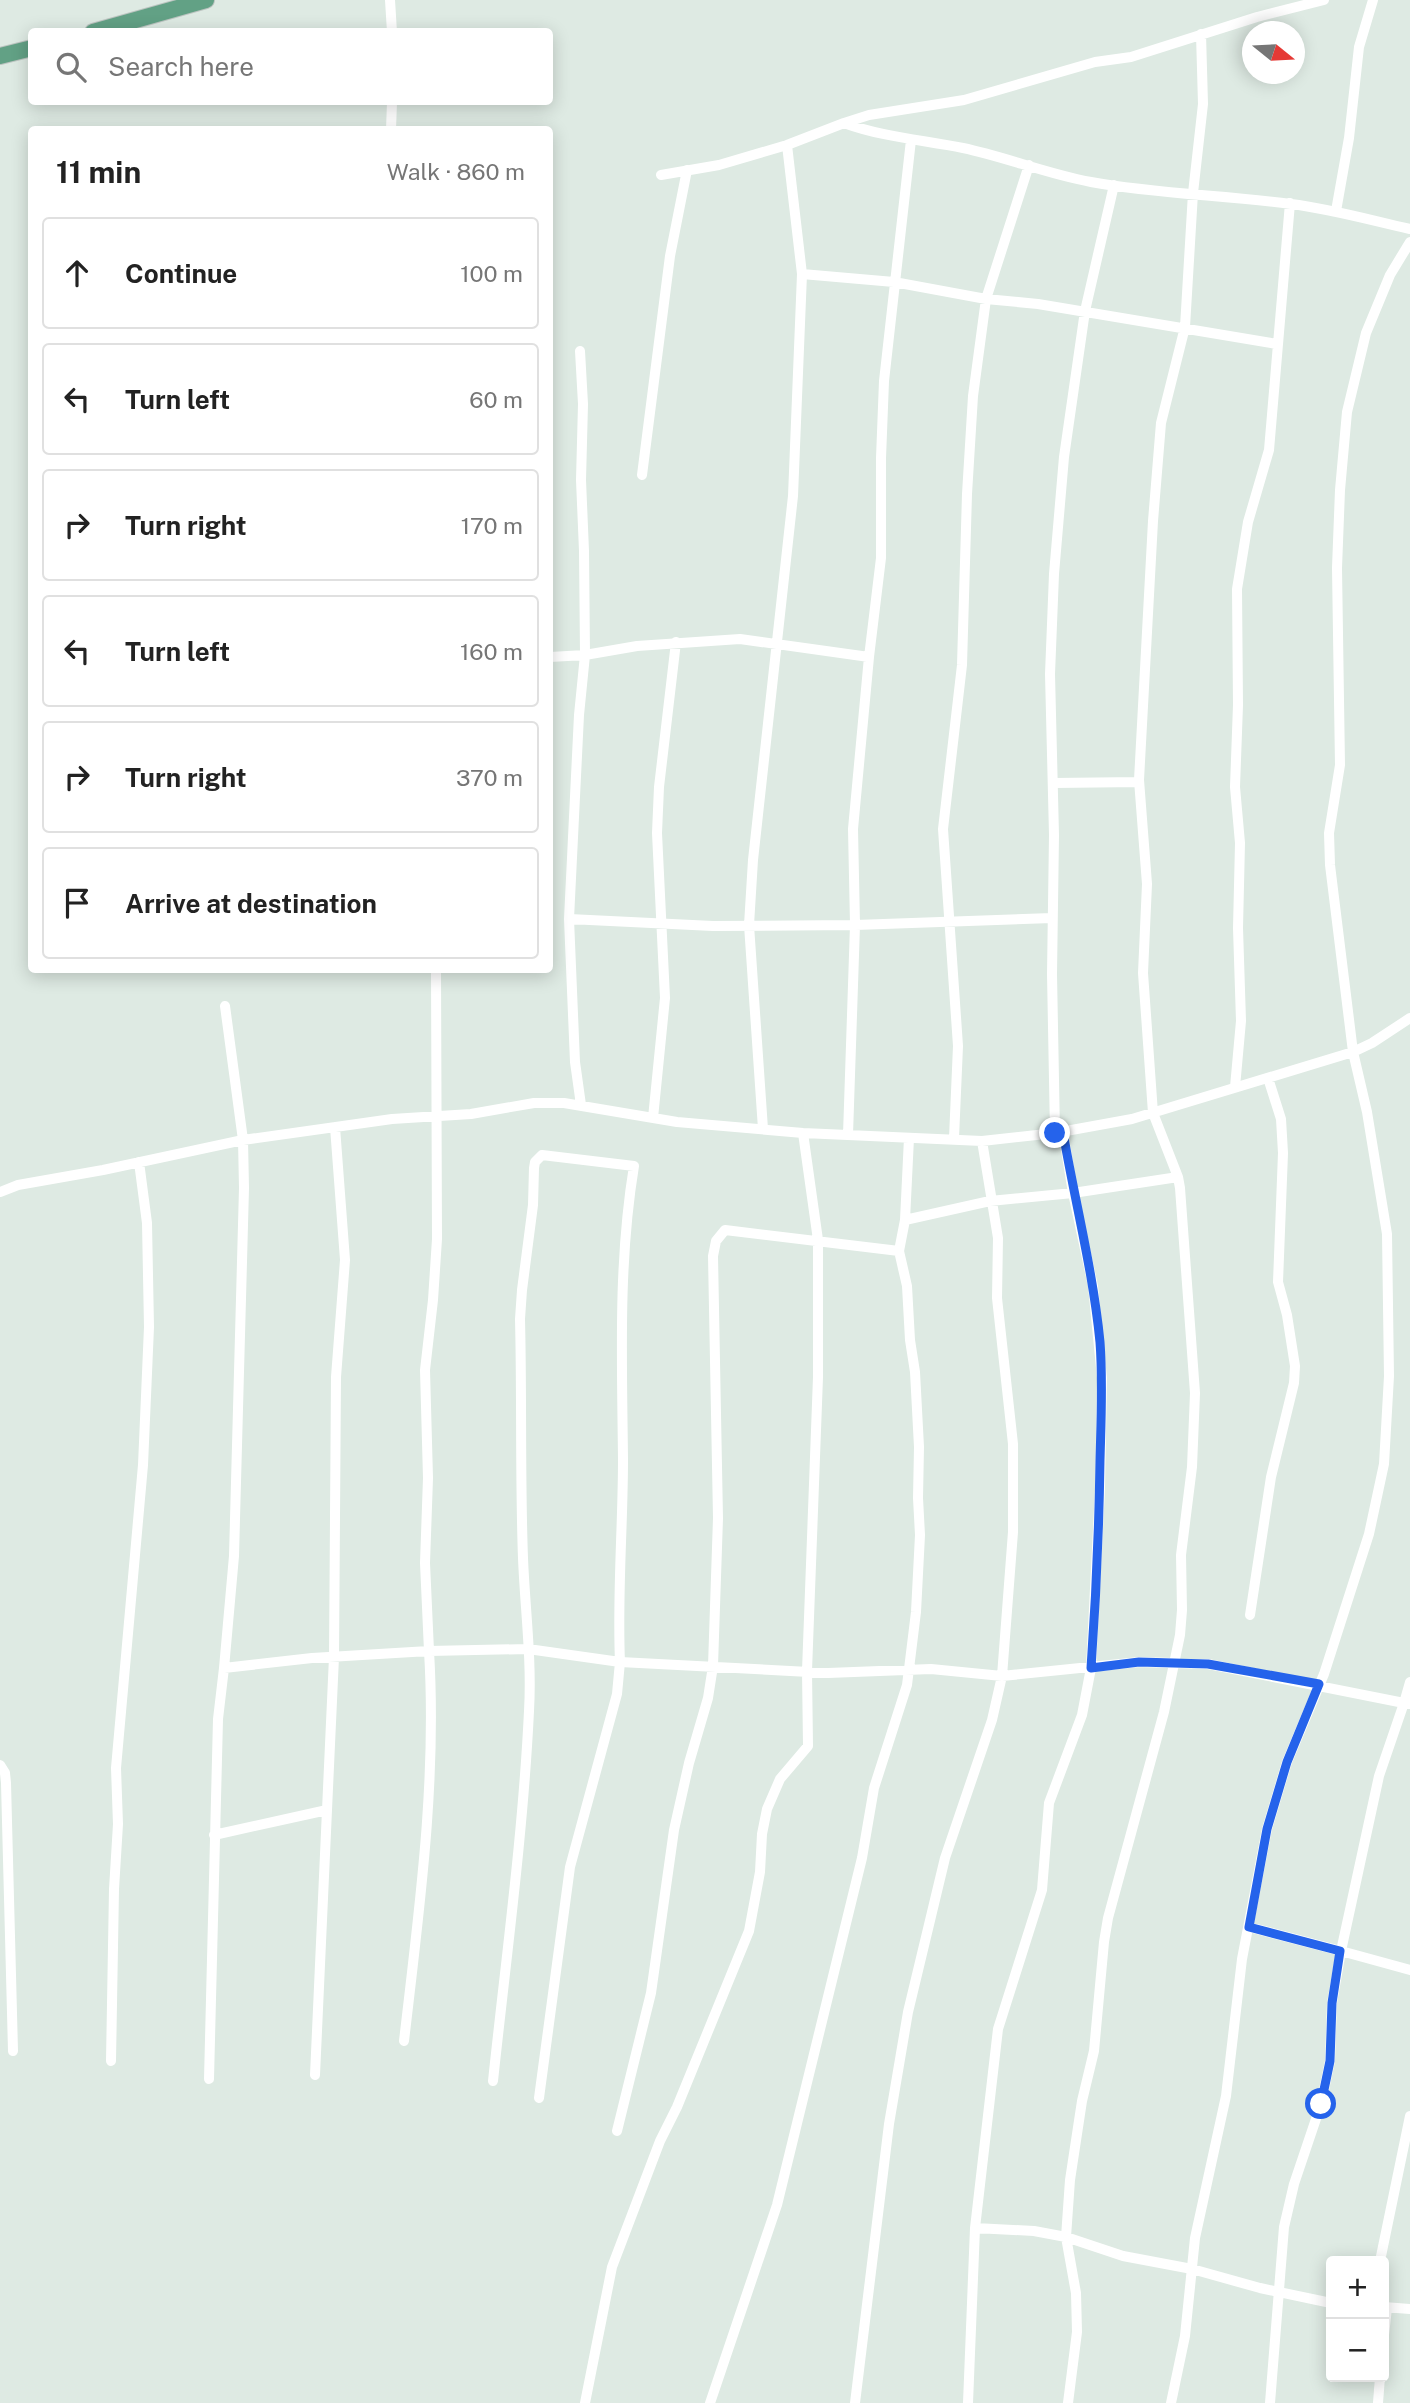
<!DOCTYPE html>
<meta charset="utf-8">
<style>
:root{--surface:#fff;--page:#f6f6f6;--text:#222;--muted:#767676;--line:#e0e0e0}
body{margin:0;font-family:"Public Sans",sans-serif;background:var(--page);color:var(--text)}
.controls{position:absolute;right:21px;bottom:21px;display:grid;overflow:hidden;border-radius:7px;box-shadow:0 4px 18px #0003}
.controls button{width:63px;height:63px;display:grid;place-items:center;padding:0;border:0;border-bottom:2px solid var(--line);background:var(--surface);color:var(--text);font:35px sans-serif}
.compass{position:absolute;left:1242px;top:21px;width:63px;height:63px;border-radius:50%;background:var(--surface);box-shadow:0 4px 18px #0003;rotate:108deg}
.stop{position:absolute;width:21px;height:21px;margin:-16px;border:5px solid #2563eb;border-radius:50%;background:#fff}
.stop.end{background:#2563eb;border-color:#fff;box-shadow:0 2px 7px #0008}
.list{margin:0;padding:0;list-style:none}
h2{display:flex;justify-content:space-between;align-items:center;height:91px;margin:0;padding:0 28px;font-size:30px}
h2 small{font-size:23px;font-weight:400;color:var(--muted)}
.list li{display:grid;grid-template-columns:46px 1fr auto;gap:21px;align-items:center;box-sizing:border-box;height:112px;margin:0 14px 14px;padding:0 14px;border:2px solid var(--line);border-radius:7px}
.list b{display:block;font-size:26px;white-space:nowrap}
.list em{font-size:23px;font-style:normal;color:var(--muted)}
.icon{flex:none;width:38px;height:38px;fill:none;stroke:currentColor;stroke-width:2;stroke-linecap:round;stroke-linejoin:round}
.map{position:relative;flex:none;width:1410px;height:2403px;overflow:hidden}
.search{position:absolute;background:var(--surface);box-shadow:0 4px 18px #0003;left:28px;top:28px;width:525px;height:77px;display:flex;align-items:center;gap:18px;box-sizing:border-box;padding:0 24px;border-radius:7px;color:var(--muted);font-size:26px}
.panel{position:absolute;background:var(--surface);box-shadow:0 4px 18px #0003;left:28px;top:126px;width:525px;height:847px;border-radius:7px}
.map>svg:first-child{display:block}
</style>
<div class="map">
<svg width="1410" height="2403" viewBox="0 0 1410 2403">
<rect width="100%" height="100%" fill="#deeae3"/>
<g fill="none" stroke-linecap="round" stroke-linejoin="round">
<defs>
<path id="primary" d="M93 32 206 0
M0 56 32 48"/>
</defs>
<use href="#primary" stroke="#bcc4c0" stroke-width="18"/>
<path stroke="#fff" stroke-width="10" d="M390 0 392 32
M844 123C882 137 923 140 963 148 1006 157 1047 174 1091 182 1157 194 1224 195 1291 204 1331 209 1370 220 1410 229
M391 130 392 102
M911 140 884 381 881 458V558L869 657 853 829 855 925 1052 918
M787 145 802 274
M661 175 719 165 787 145 844 123 869 115 964 100 1095 62 1131 57 1257 17 1324 0
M1336 211 1349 138 1359 47 1373 0
M642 475 670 256 687 170
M550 657 585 655 637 646 740 639 869 657
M1054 783 1139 782
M569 919 579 715 585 655 584 551 581 480 583 404 580 351
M225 1006 243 1140 244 1188 234 1556 224 1668 312 1658 429 1651 425 1563 428 1478 425 1370 433 1300 437 1239 436 970
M1235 1087 1241 1021 1238 928 1240 843 1235 787 1238 705 1237 589 1248 522 1269 450 1290 203
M581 1105 575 1062 569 919 713 926 855 925 848 1135
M653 1118 665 998 657 833 659 787 676 642
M763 1129 749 925 753 860 793 496 802 274 894 282 986 299 1038 304 1277 344
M1063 1132 1073 1193 1093 1286 1102 1378 1100 1489 1091 1668 1082 1715 1049 1803 1042 1890 998 2029 975 2228 1034 2231 1066 2237 1123 2256 1192 2269 1260 2288 1331 2303
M1055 1133 1052 974 1054 835 1050 674 1054 574 1064 457 1085 311 1114 185
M954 1138 958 1046 943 829 962 665 967 494 973 396 986 299 1029 165
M0 1192 18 1185 103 1170 243 1140 392 1119 471 1114 534 1103H564L677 1122 803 1133 982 1141 1055 1133 1132 1119 1353 1052 1372 1043 1410 1018
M905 1220 909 1138
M1250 1615 1271 1477 1294 1383 1295 1366 1287 1315 1278 1282 1283 1153 1281 1119 1268 1078
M1410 1682 1404 1703 1410 1704
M0 1765 5 1773 6 1783 13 2051
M214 1835 327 1810 334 1657 336 1377 345 1260 335 1127
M1249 1927 1341 1951 1332 2003 1330 2061 1321 2104 1294 2184 1284 2227 1270 2403
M404 2041C419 1911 437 1782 429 1651L528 1649 620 1662C617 1594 623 1527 623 1459 622 1361 618 1263 634 1166L542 1155 535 1162 534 1168 533 1205 522 1290 520 1319C522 1399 520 1478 523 1558 525 1609 532 1660 529 1711 523 1835 506 1958 493 2081
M111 2061 114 1889 118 1824 116 1768 143 1465 149 1327 147 1223 139 1162
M315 2075 327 1810
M209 2079 218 1719 224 1668
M539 2098 570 1867 617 1694 620 1662 828 1673 931 1669 1002 1676 1139 1662 1208 1664 1404 1703 1379 1776 1341 1951 1410 1970
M617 2131 651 1993 674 1830 689 1763 708 1698 713 1666 718 1518 713 1256 716 1241 725 1230 899 1251
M1380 2261 1410 2116
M1384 2307 1410 2309
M1384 2335 1387 2308
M585 2403 612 2267 660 2141 677 2107 749 1931 760 1872 762 1834 767 1809 780 1779 808 1746 807 1671 818 1377V1240L803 1133
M710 2403 777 2205 862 1858 874 1788 907 1685 916 1612 920 1535 918 1498 919 1447 915 1372 910 1340 907 1286 899 1251 905 1220 990 1201 1073 1193 1178 1177
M855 2403 889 2124 908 2012 945 1858 992 1720 1002 1676 1013 1532V1444L997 1298 998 1238 982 1141
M968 2403 975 2228
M1068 2403 1077 2332 1076 2293 1066 2237 1070 2180 1082 2101 1094 2051 1104 1942 1108 1918 1164 1712 1180 1635 1182 1610 1181 1555 1192 1467 1195 1393 1180 1188 1178 1177 1153 1113 1143 973 1147 884 1139 780 1153 521 1161 423 1185 327 1193 193 1203 104 1201 34
M1171 2403 1185 2336 1195 2238 1226 2096 1242 1959 1267 1829 1287 1762 1324 1674 1369 1534 1384 1464 1389 1376 1387 1234 1367 1112 1353 1052 1330 865 1329 833 1340 765 1337 568 1340 490 1347 412 1366 333 1390 275 1410 242
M1378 2403 1380 2377"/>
<use href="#primary" stroke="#62a185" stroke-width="16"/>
</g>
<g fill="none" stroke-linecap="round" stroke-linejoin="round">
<path stroke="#2563eb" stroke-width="9" d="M1055 1133 1063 1132C1075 1202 1093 1271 1100 1342 1103 1381 1101 1421 1100 1460 1099 1529 1096 1599 1091 1668L1139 1662 1208 1664 1319 1684 1287 1762 1267 1829 1249 1927 1340 1951 1332 2003 1330 2061 1321 2104"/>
</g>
</svg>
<div class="controls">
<button>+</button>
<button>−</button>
</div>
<svg class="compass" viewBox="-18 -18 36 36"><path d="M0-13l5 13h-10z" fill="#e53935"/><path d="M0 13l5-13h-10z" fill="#767676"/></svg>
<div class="stop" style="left:1321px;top:2104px"></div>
<div class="stop end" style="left:1055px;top:1133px"></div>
<div class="search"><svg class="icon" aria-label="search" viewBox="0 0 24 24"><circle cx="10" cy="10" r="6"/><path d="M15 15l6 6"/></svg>Search here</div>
<section class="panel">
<h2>11 min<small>Walk · 860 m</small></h2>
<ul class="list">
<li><svg class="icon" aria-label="ahead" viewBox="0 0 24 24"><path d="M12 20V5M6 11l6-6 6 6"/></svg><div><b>Continue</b></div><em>100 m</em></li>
<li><svg class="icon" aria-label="left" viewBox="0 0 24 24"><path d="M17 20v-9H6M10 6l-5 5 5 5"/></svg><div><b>Turn left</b></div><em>60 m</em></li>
<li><svg class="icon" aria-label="right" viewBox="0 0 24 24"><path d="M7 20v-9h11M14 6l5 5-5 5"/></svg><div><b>Turn right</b></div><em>170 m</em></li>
<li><svg class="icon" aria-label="left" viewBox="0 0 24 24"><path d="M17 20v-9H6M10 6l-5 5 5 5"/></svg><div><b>Turn left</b></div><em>160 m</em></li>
<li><svg class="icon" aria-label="right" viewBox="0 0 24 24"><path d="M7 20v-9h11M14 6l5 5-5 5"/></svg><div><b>Turn right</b></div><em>370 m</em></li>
<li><svg class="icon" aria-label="arrive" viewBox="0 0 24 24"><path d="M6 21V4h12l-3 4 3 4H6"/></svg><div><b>Arrive at destination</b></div></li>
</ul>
</section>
</div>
